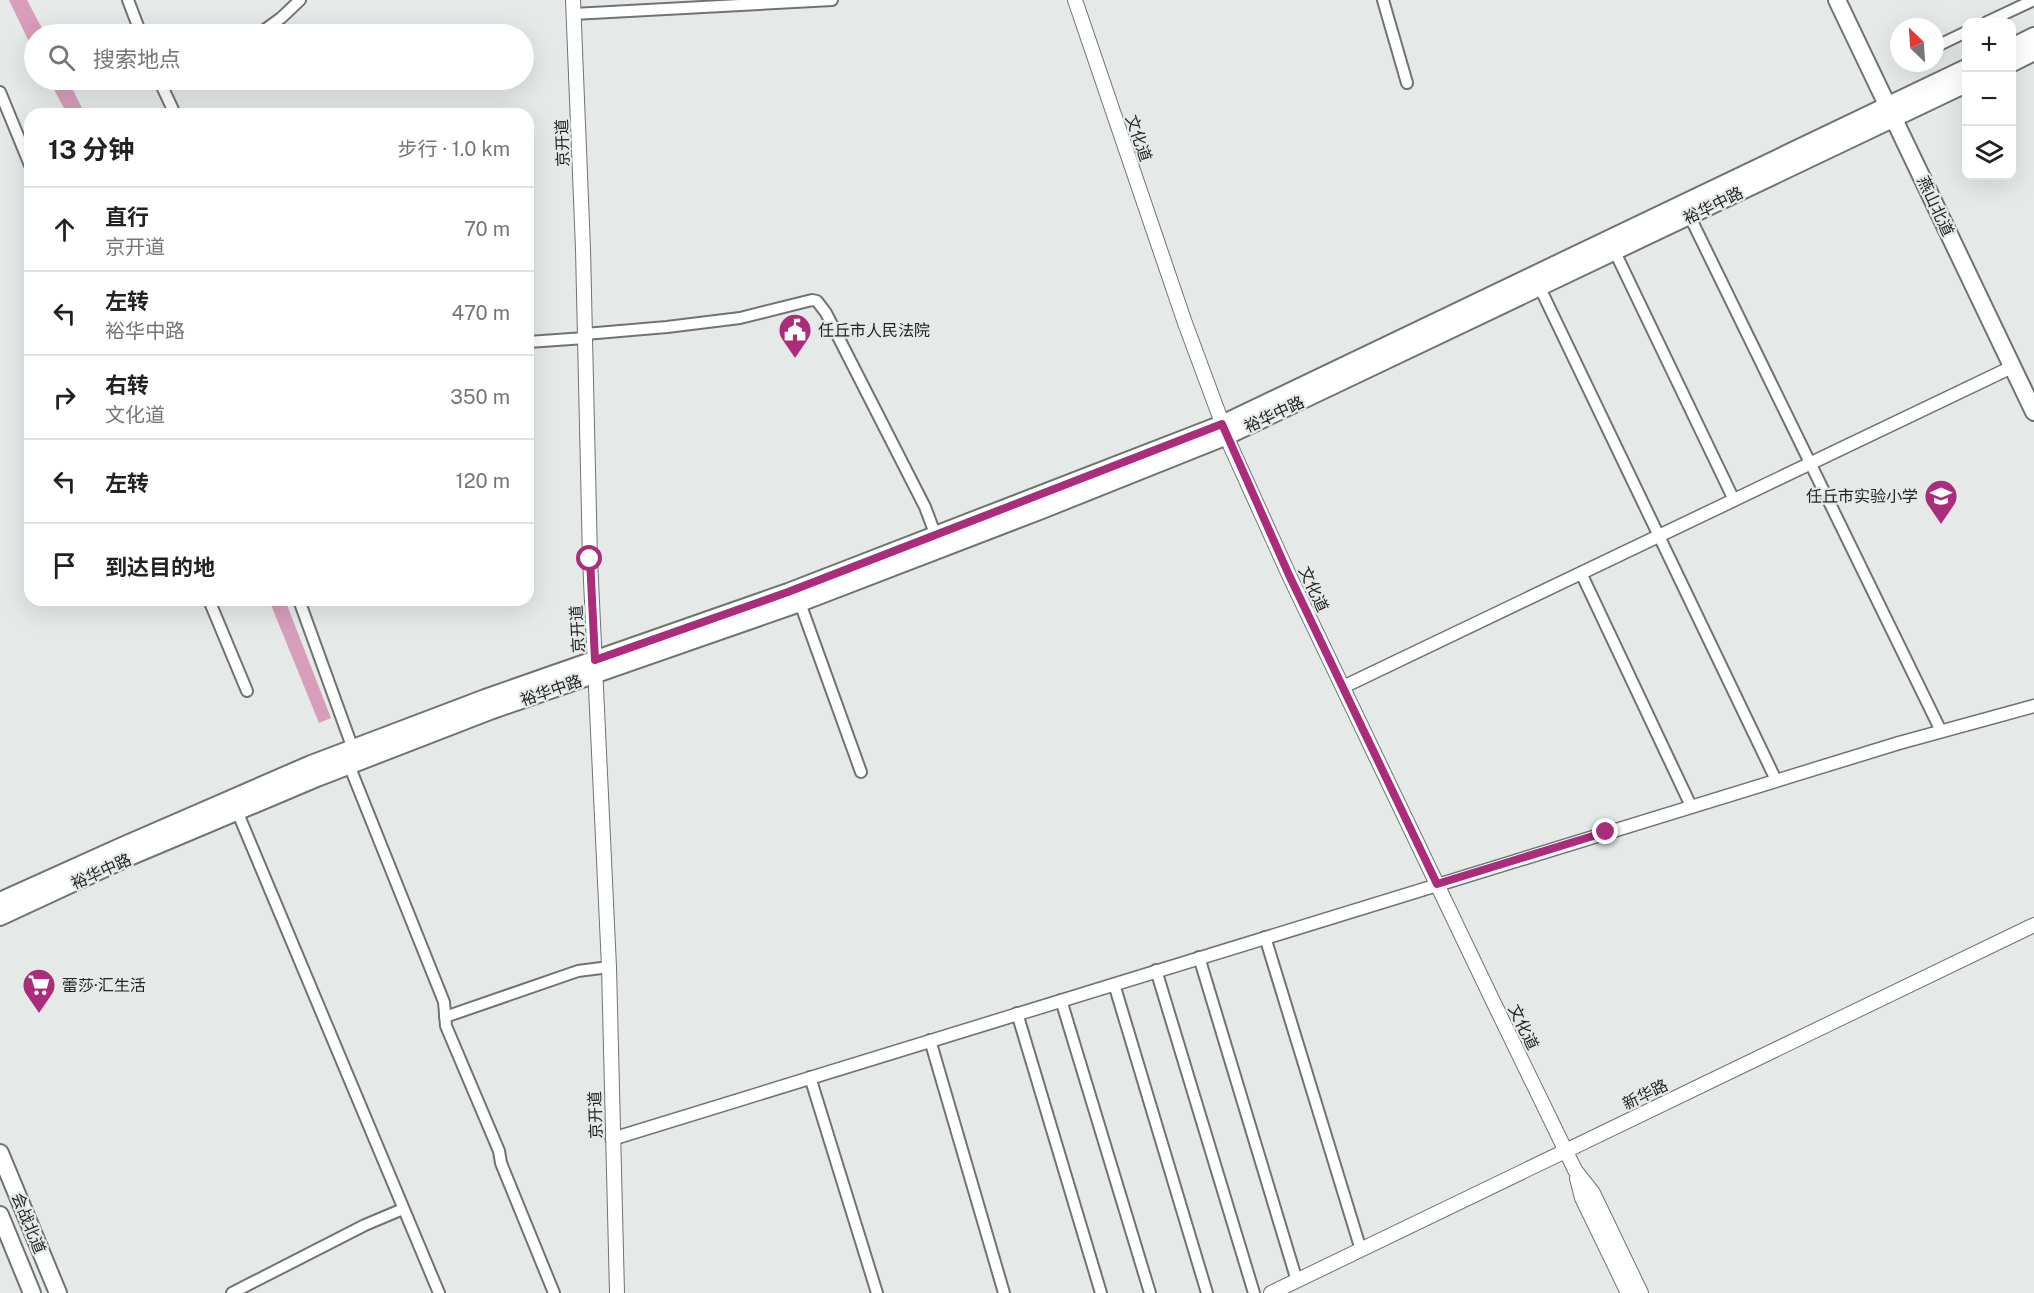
<!DOCTYPE html>
<html lang="zh">
<meta charset="utf-8">
<style>
:root{--surface:#fff;--page:#f6f6f6;--text:#222;--muted:#767676;--line:#e0e0e0}
body{margin:0;font-family:"Public Sans","Noto Sans SC",sans-serif;background:var(--page);color:var(--text)}
.controls{position:absolute;right:18px;top:18px;display:grid;overflow:hidden;border-radius:12px;box-shadow:0 6px 24px #0002}
.controls button{width:54px;height:54px;display:grid;place-items:center;padding:0;border:0;border-bottom:2px solid var(--line);background:var(--surface);color:var(--text);font:30px sans-serif}
.compass{position:absolute;left:1890px;top:18px;width:54px;height:54px;border-radius:50%;background:var(--surface);box-shadow:0 6px 24px #0002;rotate:335deg}
.stop{position:absolute;width:18px;height:18px;margin:-14px;border:4px solid #ab2c7a;border-radius:50%;background:#fff}
.stop.end{background:#ab2c7a;border-color:#fff;box-shadow:0 2px 6px #0008}
.list{margin:0;padding:0;list-style:none}
h2{display:flex;justify-content:space-between;align-items:center;height:78px;margin:0;padding:0 24px;font-size:26px}
h2 small{font-size:20px;font-weight:400;color:var(--muted)}
.list li{display:grid;grid-template-columns:39px 1fr auto;gap:18px;align-items:center;box-sizing:border-box;height:84px;padding:0 24px;border-top:2px solid var(--line)}
.list b{display:block;font-size:22px;white-space:nowrap}
.list p{margin:0;font-size:20px;white-space:nowrap;color:var(--muted)}
.list em{font-size:20px;font-style:normal;color:var(--muted)}
.icon{flex:none;width:33px;height:33px;fill:none;stroke:currentColor;stroke-width:2;stroke-linecap:round;stroke-linejoin:round}
.map{position:relative;flex:none;width:2034px;height:1293px;overflow:hidden}
.search{position:absolute;background:var(--surface);box-shadow:0 6px 24px #0002;left:24px;top:24px;width:510px;height:66px;display:flex;align-items:center;gap:15px;box-sizing:border-box;padding:0 21px;border-radius:33px;color:var(--muted);font-size:22px}
.panel{position:absolute;background:var(--surface);box-shadow:0 6px 24px #0002;left:24px;top:108px;width:510px;height:498px;border-radius:18px}
.map>svg:first-child{display:block}
</style>
<div class="map">
<svg width="2034" height="1293" viewBox="0 0 2034 1293">
<rect width="100%" height="100%" fill="#e5eae9"/>
<path fill="#d79dba" d="M9 0H27L45 34H34V52Z
M49 80H68L85 114H67Z
M269 600H285L331 718 319 723Z"/>
<g fill="none" stroke-linecap="round" stroke-linejoin="round">
<defs>
<path id="minor" d="M128 0 141 34
M1383 0 1407 83
M573 14 832 0
M1987 22 2034 0
M259 34 281 18 300 0
M1935 47 1966 32
M159 80 175 114
M0 92 30 165
M1690 217 1941 731
M1615 252 1734 500
M1540 288 1776 780
M585 334 667 327 740 318 812 300 817 301 826 313 925 507 936 536
M528 342 585 338
M1581 573 1691 806
M209 600 247 691
M299 600 353 749
M800 603 861 772
M349 765 444 1002 446 1026 499 1151 501 1163 554 1293
M237 811 439 1293
M1265 937 1361 1250
M1199 957 1297 1281
M1156 970 1254 1293
M1114 984 1207 1293
M1061 1000 1150 1293
M1017 1013 1101 1293
M445 1017 578 971 609 967
M930 1040 1004 1293
M810 1077 877 1293
M232 1293 365 1225 403 1209"/>
<path id="tertiary" d="M1343 687 2012 367
M612 1139 1899 743 2034 706"/>
<path id="secondary" d="M573 0 583 249 590 559 609 967 617 1293
M1075 0 1185 323 1231 447 1289 575 1490 995 1575 1170 1593 1193 1641 1293
M1577 1178 1582 1198 1628 1293
M1271 1293 2034 925"/>
<path id="primary" d="M1837 0 2034 412
M2012 47 2034 36
M2012 63 2034 52
M0 901 122 846 311 764 485 698 788 592 1222 424 1966 68
M0 917 127 858 317 778 490 711 800 603 1042 510 1227 436 1966 84
M0 1153 58 1293
M0 1215 32 1293"/>
</defs>
<use href="#minor" stroke="#6f7473" stroke-width="14"/>
<use href="#tertiary" stroke="#6f7473" stroke-width="15"/>
<use href="#secondary" stroke="#6f7473" stroke-width="16"/>
<use href="#primary" stroke="#6f7473" stroke-width="20"/>
<use href="#minor" stroke="#fff" stroke-width="10"/>
<use href="#tertiary" stroke="#fff" stroke-width="12"/>
<use href="#secondary" stroke="#fff" stroke-width="14"/>
<use href="#primary" stroke="#fff" stroke-width="16"/>
</g>
<g fill="none" stroke-linecap="round" stroke-linejoin="round">
<path stroke="#ab2c7a" stroke-width="8" d="M590 559 595 660 788 592 1222 424 1289 575 1437 884 1606 832"/>
</g>
<defs>
<symbol id="civic-pin" viewBox="-11 -11 22 30"><path d="M0 17L-7.5 6A9.5 9.5 0 1 1 7.5 6Z" fill="#ab2c7a" stroke="#e5eae9"/><path d="M-.6-6.5H3V-4.5H.6V-3L4-1V1h2V6H-6V1h2V-1L-.6-3ZM-1.2 2.5V6h2.4V2.5Z" fill="#fff"/></symbol>
<symbol id="school-pin" viewBox="-11 -11 22 30"><path d="M0 17L-7.5 6A9.5 9.5 0 1 1 7.5 6Z" fill="#ab2c7a" stroke="#e5eae9"/><path d="M0-5L7-2L0 1L-7-2ZM-4 1L0 2.5L4 1V4Q0 6-4 4Z" fill="#fff"/></symbol>
<symbol id="supermarket-pin" viewBox="-11 -11 22 30"><path d="M0 17L-7.5 6A9.5 9.5 0 1 1 7.5 6Z" fill="#ab2c7a" stroke="#e5eae9"/><path d="M-6-5.5h2.5l.6 2H6L4.5 2H-2.5L-4.4-4H-6ZM-1.5 3.2a1.3 1.3 0 1 0 .1 0ZM3 3.2a1.3 1.3 0 1 0 .1 0Z" fill="#fff"/></symbol>
</defs>
<g fill-rule="evenodd">
<use href="#civic-pin" x="776" y="311" width="38" height="52"/>
<use href="#school-pin" x="1922" y="477" width="38" height="52"/>
<use href="#supermarket-pin" x="20" y="966" width="38" height="52"/>
</g>
<g text-anchor="middle" stroke-width="4.5" stroke-linejoin="round" paint-order="stroke">
<g font-size="16" fill="#222424" stroke="#e5eae9">
<text transform="translate(1139 138) rotate(71)" y="6">文化道</text>
<text transform="translate(562 143) rotate(-92)" y="6">京开道</text>
<text transform="translate(1713 205) rotate(-26)" y="6">裕华中路</text>
<text transform="translate(1936 206) rotate(65)" y="6">燕山北道</text>
<text transform="translate(1274 414) rotate(-25)" y="6">裕华中路</text>
<text transform="translate(1314 589) rotate(65)" y="6">文化道</text>
<text transform="translate(577 629) rotate(-93)" y="6">京开道</text>
<text transform="translate(551 690) rotate(-19)" y="6">裕华中路</text>
<text transform="translate(101 871) rotate(-24)" y="6">裕华中路</text>
<text transform="translate(1524 1027) rotate(64)" y="6">文化道</text>
<text transform="translate(1645 1094) rotate(-26)" y="6">新华路</text>
<text transform="translate(595 1115) rotate(-92)" y="6">京开道</text>
<text transform="translate(29 1223) rotate(68)" y="6">会战北道</text>
</g>
<g font-size="16" fill="#222424" stroke="#e5eae9" text-anchor="start">
<text x="818" y="336">任丘市人民法院</text>
<text x="1918" y="502" text-anchor="end">任丘市实验小学</text>
<text x="62" y="991">蕾莎·汇生活</text>
</g>
</g>
</svg>
<div class="controls">
<button>+</button>
<button>−</button>
<button><svg class="icon" aria-label="layers" viewBox="0 0 24 24"><path d="M12 4l9 5-9 5-9-5zM3 14l9 5 9-5"/></svg></button>
</div>
<svg class="compass" viewBox="-18 -18 36 36"><path d="M0-13l5 13h-10z" fill="#e53935"/><path d="M0 13l5-13h-10z" fill="#767676"/></svg>
<div class="stop" style="left:590px;top:559px"></div>
<div class="stop end" style="left:1606px;top:832px"></div>
<div class="search"><svg class="icon" aria-label="search" viewBox="0 0 24 24"><circle cx="10" cy="10" r="6"/><path d="M15 15l6 6"/></svg>搜索地点</div>
<section class="panel">
<h2>13 分钟<small>步行 · 1.0 km</small></h2>
<ul class="list">
<li><svg class="icon" aria-label="ahead" viewBox="0 0 24 24"><path d="M12 20V5M6 11l6-6 6 6"/></svg><div><b>直行</b><p>京开道</p></div><em>70 m</em></li>
<li><svg class="icon" aria-label="left" viewBox="0 0 24 24"><path d="M17 20v-9H6M10 6l-5 5 5 5"/></svg><div><b>左转</b><p>裕华中路</p></div><em>470 m</em></li>
<li><svg class="icon" aria-label="right" viewBox="0 0 24 24"><path d="M7 20v-9h11M14 6l5 5-5 5"/></svg><div><b>右转</b><p>文化道</p></div><em>350 m</em></li>
<li><svg class="icon" aria-label="left" viewBox="0 0 24 24"><path d="M17 20v-9H6M10 6l-5 5 5 5"/></svg><div><b>左转</b></div><em>120 m</em></li>
<li><svg class="icon" aria-label="arrive" viewBox="0 0 24 24"><path d="M6 21V4h12l-3 4 3 4H6"/></svg><div><b>到达目的地</b></div></li>
</ul>
</section>
</div>
